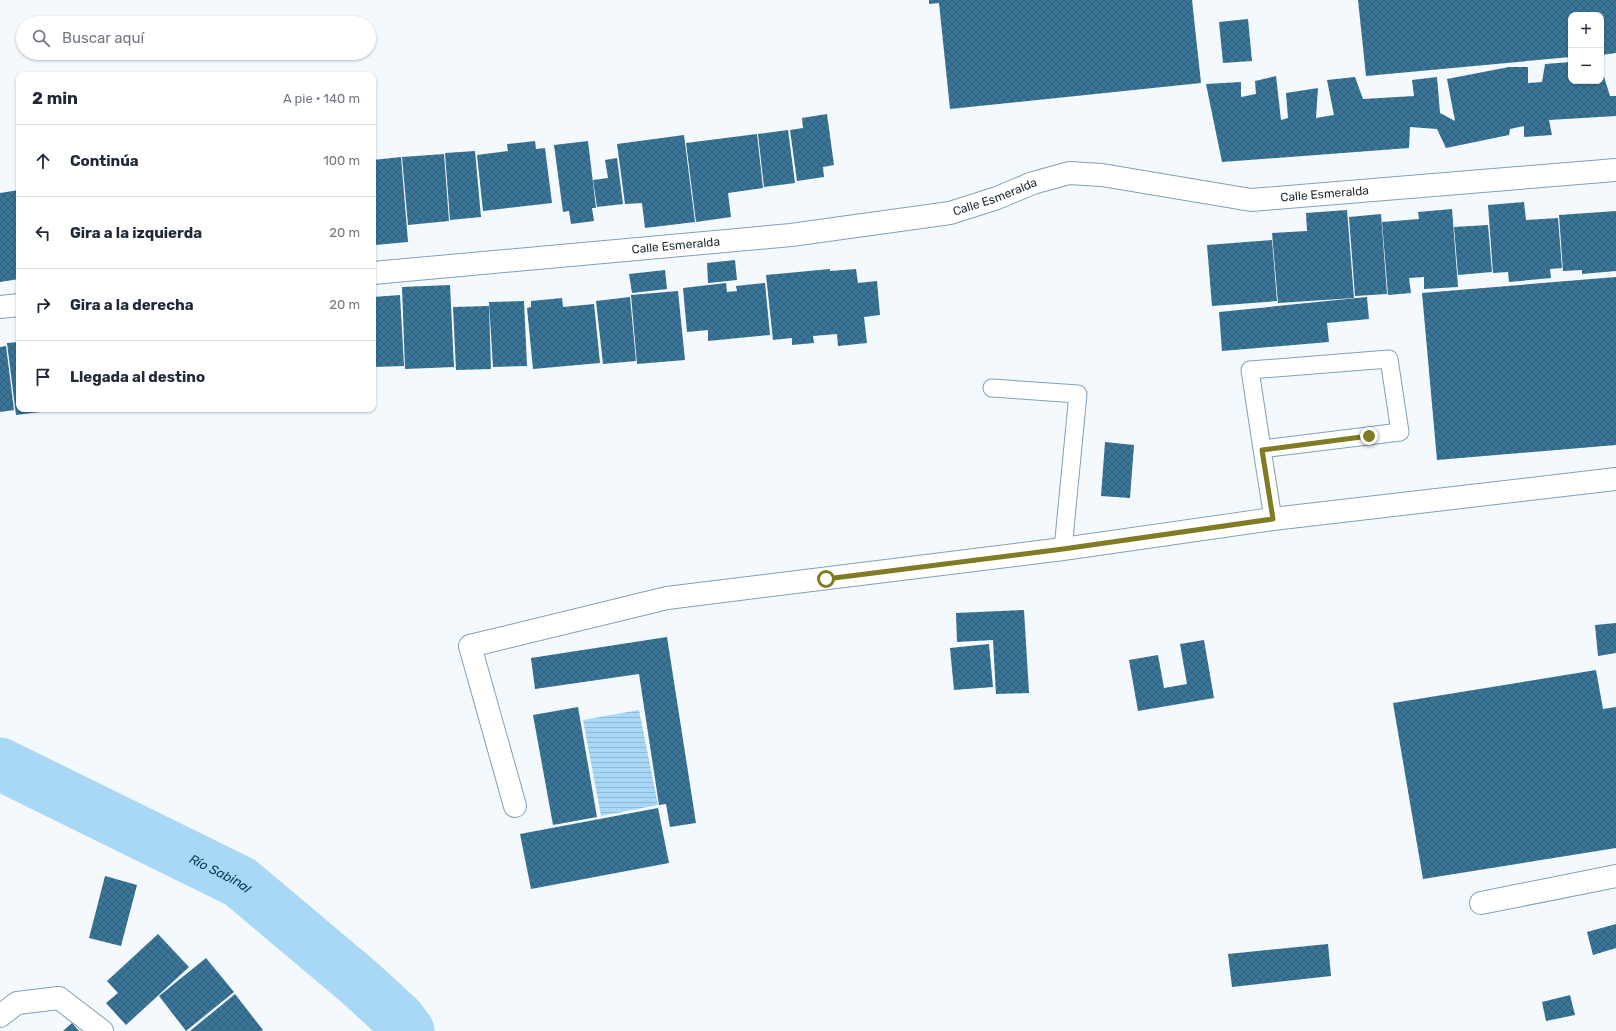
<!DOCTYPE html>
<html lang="es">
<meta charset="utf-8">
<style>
:root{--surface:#fff;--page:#f6f6f7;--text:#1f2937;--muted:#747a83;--line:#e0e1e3}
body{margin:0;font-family:Rubik,sans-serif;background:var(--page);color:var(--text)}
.controls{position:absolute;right:12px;top:12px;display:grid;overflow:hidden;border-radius:8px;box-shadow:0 1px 3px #0004}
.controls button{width:36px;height:36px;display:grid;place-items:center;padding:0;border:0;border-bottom:1px solid var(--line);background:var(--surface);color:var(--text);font:20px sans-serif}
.stop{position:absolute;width:12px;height:12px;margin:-9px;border:3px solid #807c23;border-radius:50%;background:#fff}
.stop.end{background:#807c23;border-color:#fff;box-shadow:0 1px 4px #0008}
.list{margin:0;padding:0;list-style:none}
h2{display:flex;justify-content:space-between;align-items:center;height:52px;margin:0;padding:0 16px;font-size:17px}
h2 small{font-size:13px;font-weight:400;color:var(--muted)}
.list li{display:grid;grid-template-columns:26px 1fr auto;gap:12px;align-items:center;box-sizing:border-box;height:72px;padding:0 16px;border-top:1px solid var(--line)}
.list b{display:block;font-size:15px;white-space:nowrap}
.list em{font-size:13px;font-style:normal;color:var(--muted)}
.icon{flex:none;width:22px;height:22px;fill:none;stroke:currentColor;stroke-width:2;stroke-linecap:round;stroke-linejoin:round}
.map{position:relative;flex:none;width:1616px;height:1031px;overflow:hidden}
.search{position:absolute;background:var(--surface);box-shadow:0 1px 3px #0004;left:16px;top:16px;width:360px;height:44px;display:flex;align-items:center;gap:10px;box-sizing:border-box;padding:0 14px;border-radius:22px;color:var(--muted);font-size:15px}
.panel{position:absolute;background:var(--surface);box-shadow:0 1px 3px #0004;left:16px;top:72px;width:360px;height:340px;border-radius:8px}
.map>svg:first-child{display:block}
</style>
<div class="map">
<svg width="1616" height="1031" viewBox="0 0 1616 1031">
<defs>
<pattern id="water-rules" width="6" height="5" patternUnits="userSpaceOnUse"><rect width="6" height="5" fill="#a9d8f6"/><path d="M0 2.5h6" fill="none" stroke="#91b9d3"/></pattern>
<pattern id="building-cross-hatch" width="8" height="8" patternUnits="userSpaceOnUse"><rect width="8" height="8" fill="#3a7496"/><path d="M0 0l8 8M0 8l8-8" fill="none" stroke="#305f7b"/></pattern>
</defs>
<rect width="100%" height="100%" fill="#f3f9fd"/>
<path fill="url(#water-rules)" d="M639 710 658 805 601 816 583 720Z"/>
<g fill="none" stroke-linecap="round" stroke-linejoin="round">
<path stroke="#a9d8f6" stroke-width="53" id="s1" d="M0 764 240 882 360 983 399 1019 408 1031"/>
</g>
<path fill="url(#building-cross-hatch)" d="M929 0H1192L1201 83 950 109 939 3 929 4Z
M1358 0H1616V53L1601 55V15H1571V57L1366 76Z
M1248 19 1252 61 1223 63 1219 22Z
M1571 62V81H1601V67L1610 96H1616V116L1549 120 1552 135 1524 137V126L1510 129 1509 135 1446 148 1437 129 1410 127 1409 148 1222 162 1206 84 1241 82V97L1256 94 1255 81 1276 76 1281 120 1288 118 1286 93 1318 88 1316 118 1334 115 1327 80 1355 77 1363 99 1414 96 1412 80 1437 77 1440 113 1455 121 1447 79 1509 67H1528V83L1542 82 1545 64Z
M827 114 834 165 823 167 824 177 797 181 790 130 803 128 802 118Z
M788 130 795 183 764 187 758 134Z
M757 134 763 188 728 193 731 217 696 222 686 143Z
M684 135 695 222 645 228 642 203 625 204 617 144Z
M535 141 536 149 545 148 552 203 483 211 477 155 508 151 507 144Z
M588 141 596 208H592L594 221 571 224 569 211 563 212 554 145Z
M475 151 481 217 450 220 445 153Z
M444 154 449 221 408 225 402 157Z
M401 157 408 242 375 245 373 219V160Z
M617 158 623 204 597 207 593 180 608 178 605 160Z
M19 190V279L0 282V193Z
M1524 202 1526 220 1558 218 1562 268 1550 269 1551 278 1509 282 1508 272 1493 273 1488 205Z
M1452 209 1458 287 1424 289V277L1409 278 1411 293 1388 295 1382 222 1419 219 1418 212Z
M1347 210 1354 298 1278 303 1272 233 1307 231 1306 213Z
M1616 211V271L1582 274V270L1563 271 1559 215Z
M1381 214 1387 294 1355 296 1349 217Z
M1488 225 1492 272 1458 275 1454 227Z
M1272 240 1277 301 1212 306 1207 245Z
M735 260 737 280 708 283 707 263Z
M830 269V271L856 269 858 283 877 281 880 315 864 317 867 343 838 346 837 334 813 336 814 343 792 345V338L773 340 766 275Z
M665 270 667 289 632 293 629 274Z
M1616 277V445L1437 460 1422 293Z
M726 283 727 292 737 291 736 286 765 283 770 335 708 341V330L687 332 683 288Z
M450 285 454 367 405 369 402 287Z
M678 291 685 360 637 364 631 295Z
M400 295 404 366 373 367V297Z
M630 297 636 361 603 364 596 301Z
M1367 297 1369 319 1327 323 1329 342 1222 351 1219 312Z
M562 298 563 307 594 304 600 363 533 369 527 308 531 307V301Z
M524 301 527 366 493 367 489 302Z
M489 306 491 369 456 370 453 307Z
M19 342V409L56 410 16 415 7 343Z
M6 346 14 410 0 412V347Z
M1105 442 1134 445 1130 498 1101 496Z
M1024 610 1029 693 996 694 993 640 957 642 956 613Z
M1616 623V653L1598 656 1595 625Z
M667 637 696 823 670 827 666 804 659 805 639 674 535 689 531 658Z
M1204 640 1214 698 1138 711 1129 660 1158 655 1164 688 1187 684 1180 644Z
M989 644 993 687 954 690 950 648Z
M1596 670 1603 709 1616 707V848L1423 879 1393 703Z
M578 707 597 817 553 825 533 715Z
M658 808 669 863 531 889 520 834Z
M105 876 137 885 121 946 89 938Z
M1616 924V948L1593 955 1587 932Z
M158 934 189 967 126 1025 106 1003 118 993 107 981Z
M1328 944 1331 976 1232 987 1228 954Z
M206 958 234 992 186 1031 159 996Z
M235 994 263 1030 261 1031H190Z
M1570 995 1575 1015 1546 1021 1542 1002Z
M72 1023 79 1031H63Z"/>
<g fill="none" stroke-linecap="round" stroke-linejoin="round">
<defs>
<path id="lane" d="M1389 359 1400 432 1262 449 1250 370Z
M992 388 1078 394 1063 549
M1262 449 1273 519"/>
<g id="street">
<path id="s2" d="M373 273 791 235 950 213 997 198 1033 183 1069 173 1102 175 1251 200 1616 170"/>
<path d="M0 307 19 305"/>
<path d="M515 806 470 646 667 598 1063 549 1273 519 1616 479"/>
<path d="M1481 903 1616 876"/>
<path d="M0 1016 17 1003 59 998 102 1031"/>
</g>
</defs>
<use href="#lane" stroke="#83a0b4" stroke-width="19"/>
<use href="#street" stroke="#83a0b4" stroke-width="24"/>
<use href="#lane" stroke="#fff" stroke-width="17"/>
<use href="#street" stroke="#fff" stroke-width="22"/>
</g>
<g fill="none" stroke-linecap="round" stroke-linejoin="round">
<path stroke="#807c23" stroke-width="5" d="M826 579 1063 549 1273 519 1262 450 1369 436"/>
</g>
<g text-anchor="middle" stroke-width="4" stroke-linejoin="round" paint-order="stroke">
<g font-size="12" fill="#1d2931" stroke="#fff">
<text dy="4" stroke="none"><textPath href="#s2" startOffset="964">Calle Esmeralda</textPath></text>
<text dy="4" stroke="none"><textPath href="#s2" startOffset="628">Calle Esmeralda</textPath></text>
<text dy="4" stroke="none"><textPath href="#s2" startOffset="304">Calle Esmeralda</textPath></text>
</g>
<g font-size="13" font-style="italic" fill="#063852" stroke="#fff">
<text dy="5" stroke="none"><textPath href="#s1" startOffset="246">Río Sabinal</textPath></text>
</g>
</g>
</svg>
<div class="controls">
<button>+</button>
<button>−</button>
</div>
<div class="stop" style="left:826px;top:579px"></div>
<div class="stop end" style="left:1369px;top:436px"></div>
<div class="search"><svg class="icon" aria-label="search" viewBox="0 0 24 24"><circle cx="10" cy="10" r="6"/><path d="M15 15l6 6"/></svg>Buscar aquí</div>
<section class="panel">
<h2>2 min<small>A pie · 140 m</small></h2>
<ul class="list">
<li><svg class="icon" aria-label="ahead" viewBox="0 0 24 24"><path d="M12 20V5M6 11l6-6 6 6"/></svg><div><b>Continúa</b></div><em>100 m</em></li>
<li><svg class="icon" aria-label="left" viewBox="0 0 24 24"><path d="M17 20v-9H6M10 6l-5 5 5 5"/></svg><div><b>Gira a la izquierda</b></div><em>20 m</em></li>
<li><svg class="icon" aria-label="right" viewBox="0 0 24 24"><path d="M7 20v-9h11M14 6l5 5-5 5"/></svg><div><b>Gira a la derecha</b></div><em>20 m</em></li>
<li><svg class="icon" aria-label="arrive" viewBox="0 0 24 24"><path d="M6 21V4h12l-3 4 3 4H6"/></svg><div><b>Llegada al destino</b></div></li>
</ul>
</section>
</div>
